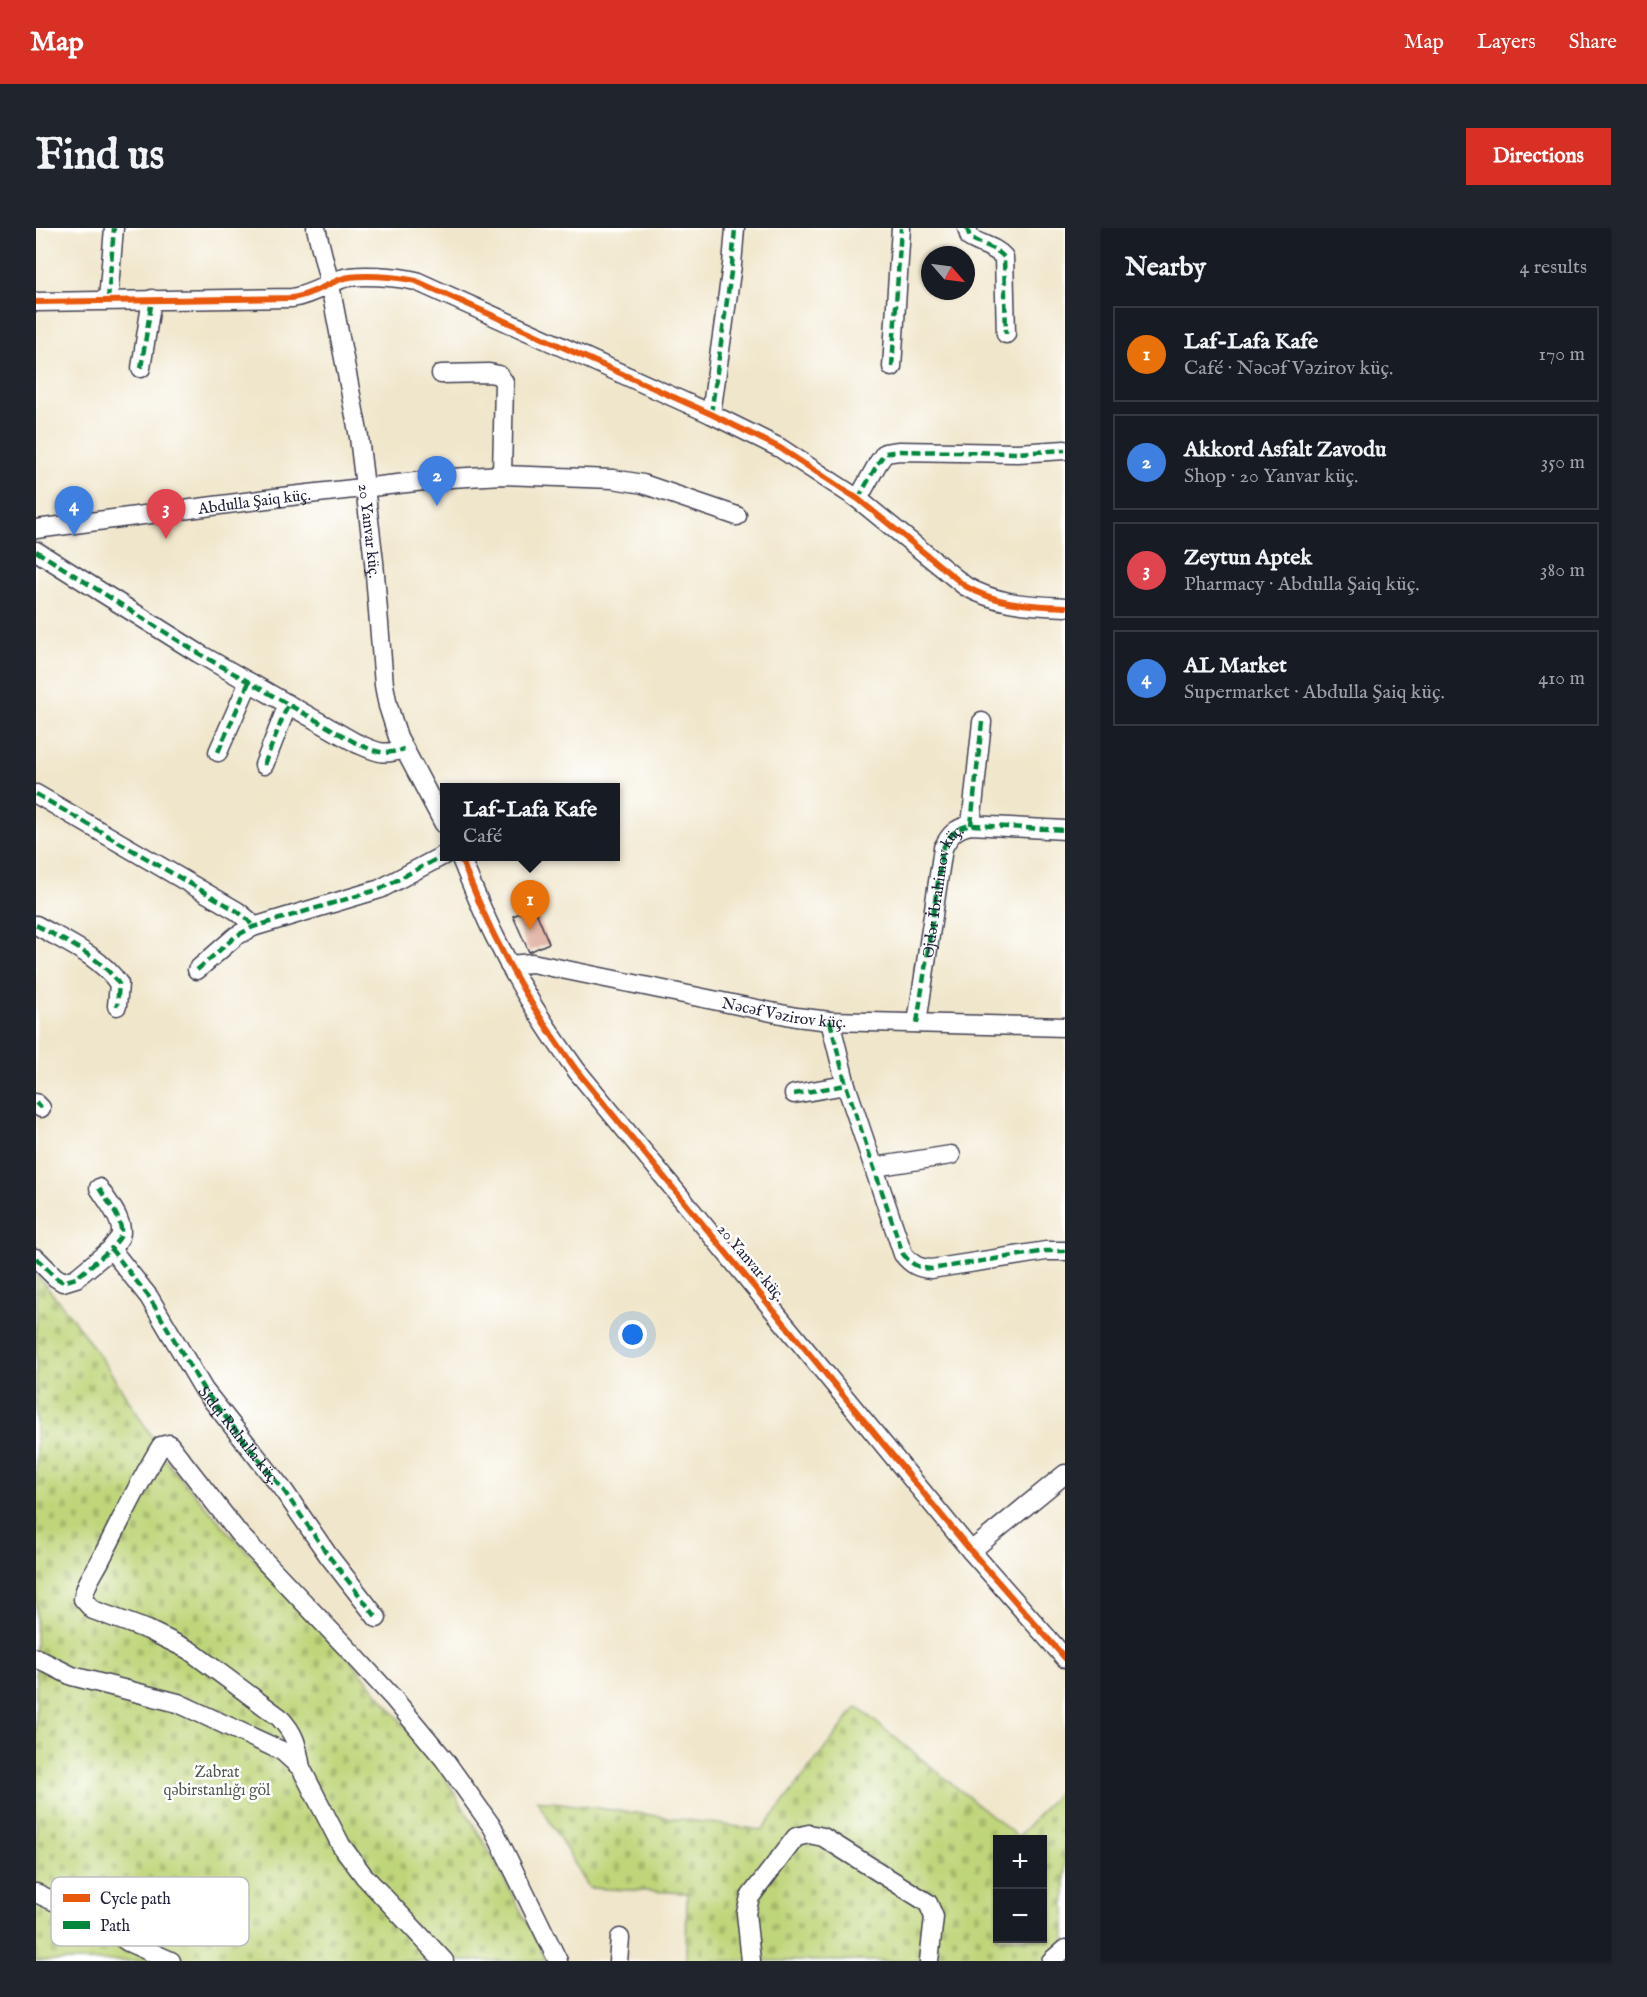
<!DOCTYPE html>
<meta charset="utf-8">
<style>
:root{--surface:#171b24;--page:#20242c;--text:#f1f3f6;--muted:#9ea1a6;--line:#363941;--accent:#d93025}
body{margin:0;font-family:"IM FELL English",serif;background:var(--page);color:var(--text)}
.controls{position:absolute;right:18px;bottom:18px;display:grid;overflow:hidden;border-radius:0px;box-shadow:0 2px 4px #0004}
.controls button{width:54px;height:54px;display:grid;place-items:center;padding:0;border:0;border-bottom:2px solid var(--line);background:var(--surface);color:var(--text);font:30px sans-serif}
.compass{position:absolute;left:885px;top:18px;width:54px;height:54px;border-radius:50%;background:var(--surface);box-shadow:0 2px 4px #0004;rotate:118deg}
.you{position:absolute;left:597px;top:1107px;width:21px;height:21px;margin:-15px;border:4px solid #fff;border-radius:50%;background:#1a73e8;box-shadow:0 0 0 9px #1a73e833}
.badge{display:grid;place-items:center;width:39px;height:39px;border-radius:50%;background:var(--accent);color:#fff;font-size:20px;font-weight:700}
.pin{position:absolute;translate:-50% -50px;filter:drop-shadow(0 2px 3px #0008)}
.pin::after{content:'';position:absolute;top:32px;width:21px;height:18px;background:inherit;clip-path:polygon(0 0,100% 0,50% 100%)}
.popup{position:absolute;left:404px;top:555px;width:180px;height:78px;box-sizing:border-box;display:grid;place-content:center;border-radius:0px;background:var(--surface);filter:drop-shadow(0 2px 4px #0005);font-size:20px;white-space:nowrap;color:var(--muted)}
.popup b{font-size:22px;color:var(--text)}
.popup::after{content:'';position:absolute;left:50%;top:100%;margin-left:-12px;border:12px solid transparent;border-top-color:var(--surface)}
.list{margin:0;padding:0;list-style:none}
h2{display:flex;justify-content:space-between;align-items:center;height:78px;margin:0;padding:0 24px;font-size:26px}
h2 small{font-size:20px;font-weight:400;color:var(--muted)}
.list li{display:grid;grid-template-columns:39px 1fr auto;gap:18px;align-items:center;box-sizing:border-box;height:96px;margin:0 12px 12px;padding:0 12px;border:2px solid var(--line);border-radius:0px}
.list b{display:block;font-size:22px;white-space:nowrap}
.list p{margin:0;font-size:20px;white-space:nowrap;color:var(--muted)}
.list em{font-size:20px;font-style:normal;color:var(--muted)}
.map{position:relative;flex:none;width:1029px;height:1733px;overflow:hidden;border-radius:0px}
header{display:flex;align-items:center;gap:36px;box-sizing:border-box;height:84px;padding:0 30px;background:var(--accent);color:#fff}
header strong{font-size:28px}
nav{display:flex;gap:33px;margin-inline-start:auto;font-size:21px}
.intro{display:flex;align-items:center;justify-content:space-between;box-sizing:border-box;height:144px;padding:0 36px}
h1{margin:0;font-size:42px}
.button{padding:15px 27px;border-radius:0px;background:var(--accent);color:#fff;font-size:21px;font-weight:700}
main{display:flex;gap:36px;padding:0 36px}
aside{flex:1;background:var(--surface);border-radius:0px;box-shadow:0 2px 4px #0004}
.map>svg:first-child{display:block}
</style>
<header>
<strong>Map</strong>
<nav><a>Map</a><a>Layers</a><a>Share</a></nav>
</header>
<div class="intro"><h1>Find us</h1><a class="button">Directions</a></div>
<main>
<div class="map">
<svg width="1029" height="1733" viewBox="0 0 1029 1733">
<defs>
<pattern id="cemetery-stones" width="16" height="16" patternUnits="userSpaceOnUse" patternTransform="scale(1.5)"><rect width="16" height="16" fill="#bfd57a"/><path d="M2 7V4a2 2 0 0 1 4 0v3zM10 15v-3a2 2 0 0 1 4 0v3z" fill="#a4b76a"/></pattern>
</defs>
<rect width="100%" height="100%" fill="#fff"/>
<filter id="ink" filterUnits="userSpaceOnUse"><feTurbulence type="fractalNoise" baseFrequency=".0167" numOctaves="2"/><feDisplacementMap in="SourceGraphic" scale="12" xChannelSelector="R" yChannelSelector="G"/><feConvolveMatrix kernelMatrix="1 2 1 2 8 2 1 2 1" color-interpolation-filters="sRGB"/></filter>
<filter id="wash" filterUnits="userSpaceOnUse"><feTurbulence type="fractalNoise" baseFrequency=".008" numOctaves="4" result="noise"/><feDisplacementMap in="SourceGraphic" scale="24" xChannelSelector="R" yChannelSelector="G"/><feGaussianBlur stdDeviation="1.35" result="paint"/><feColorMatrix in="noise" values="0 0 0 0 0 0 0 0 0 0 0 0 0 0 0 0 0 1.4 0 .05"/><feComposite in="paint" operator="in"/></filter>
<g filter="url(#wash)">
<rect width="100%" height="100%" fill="#f0e6cb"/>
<path fill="url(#cemetery-stones)" stroke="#707c5a" stroke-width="1.5" fill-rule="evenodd" d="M0 1046 37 1091 74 1143 135 1239 196 1308 312 1429 402 1538 454 1624 511 1733H0Z
M821 1479 982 1609 1029 1557V1733H650L651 1665 553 1660 501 1572 726 1602ZM962 1612H1006V1710H962Z"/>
<g id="blocks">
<path fill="#d69680" d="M498 679 513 715 493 724 477 688Z"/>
</g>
</g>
<g filter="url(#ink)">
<use href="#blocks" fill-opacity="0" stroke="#413f51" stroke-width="1.5"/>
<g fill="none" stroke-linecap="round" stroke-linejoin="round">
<defs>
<g id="minor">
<path id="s1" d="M280 0 294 57 323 209 338 334 348 457 352 478 362 509 408 596"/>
<path d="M931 0 934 10C946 17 959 19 968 29L970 106"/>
<path d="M72 72 78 0"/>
<path d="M0 74 256 70C274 67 288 58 305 51 321 45 363 49 380 53L675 186 744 220 822 271 929 358C963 377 992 377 1029 379"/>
<path d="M856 139 865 0"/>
<path d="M105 140 116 71"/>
<path d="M405 146 453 145 463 147 468 154 466 247"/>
<path d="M675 186 696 37 699 0"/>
<path d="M822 271 842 235 849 225 863 223 982 225 1029 222"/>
<path id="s2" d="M0 301 246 269 415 250 466 247 577 251 607 256 701 288"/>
<path d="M0 323 162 425 320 515C341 524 346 528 368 521"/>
<path d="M182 524 213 454"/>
<path d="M228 537 252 476"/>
<path d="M0 566 201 683 212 692 217 699"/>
<path d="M935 597 946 494"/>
<path d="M424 628C435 655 446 683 459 709 482 756 510 801 541 843L935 1323 1029 1430"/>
<path d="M0 697C30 714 64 728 83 756L81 778"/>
<path id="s3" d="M473 737 496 735 760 789 794 793 1029 799"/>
<path d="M161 742 200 708 217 699 344 661 408 627"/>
<path d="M794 793 810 857 867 1026C876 1037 882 1040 895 1041L1010 1023H1029"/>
<path d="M881 795 907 620C914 606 920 600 935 597L1029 602"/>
<path d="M758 866 810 857"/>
<path d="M0 875 5 880"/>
<path d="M838 939 915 927"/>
<path d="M63 960C70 972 90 994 84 1009 82 1013 77 1017 75 1021"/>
<path id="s4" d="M0 1030 19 1049 27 1054 40 1050 75 1021 113 1069 168 1162 248 1263 292 1327 341 1390"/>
<path d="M935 1323 1029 1246"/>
<path d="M0 1430 36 1448 142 1475 246 1523 265 1540 305 1617 328 1648 408 1733"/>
<path d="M265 1540C261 1517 260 1507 243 1489L153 1422 112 1402 57 1382 47 1371C49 1355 59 1344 66 1329 85 1292 103 1254 125 1218L133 1216 203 1306 311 1420 358 1471 408 1531 457 1600 522 1733"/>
<path d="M0 1665 59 1692 92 1714 135 1733"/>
<path d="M582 1733 584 1710"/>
<path d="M715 1733 710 1685 714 1669 760 1609 773 1606 787 1609 892 1675 898 1689 893 1733"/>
<path d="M1015 1733 1029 1721"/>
</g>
</defs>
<use href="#minor" stroke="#413f51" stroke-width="21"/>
<use href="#minor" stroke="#fff" stroke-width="18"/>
<g stroke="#00873e" stroke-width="4.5" stroke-dasharray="9 4.5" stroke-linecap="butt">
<path d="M931 0 934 10C946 17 959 19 968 29L970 106"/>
<path d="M72 72 78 0"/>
<path d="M856 139 865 0"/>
<path d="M105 140 116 71"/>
<path d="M675 186 696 37 699 0"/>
<path d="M822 271 842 235 849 225 863 223 982 225 1029 222"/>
<path d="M0 323 162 425 320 515C341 524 346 528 368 521"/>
<path d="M182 524 213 454"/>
<path d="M228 537 252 476"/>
<path d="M0 566 201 683 212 692 217 699"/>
<path d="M935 597 946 494"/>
<path d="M0 697C30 714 64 728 83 756L81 778"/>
<path d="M161 742 200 708 217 699 344 661 408 627"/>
<path d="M794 793 810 857 867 1026C876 1037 882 1040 895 1041L1010 1023H1029"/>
<path id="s5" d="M881 795 907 620C914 606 920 600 935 597L1029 602"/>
<path d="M758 866 810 857"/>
<path d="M0 875 5 880"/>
<path d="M63 960C70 972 90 994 84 1009 82 1013 77 1017 75 1021"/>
<path d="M0 1030 19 1049 27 1054 40 1050 75 1021 113 1069 168 1162 248 1263 292 1327 341 1390"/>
</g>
<defs>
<path id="cycleway" d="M0 74 256 70C274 67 288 58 305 51 321 45 363 49 380 53L675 186 744 220 822 271 929 358C963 377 992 377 1029 379
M424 628C435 655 446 683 459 709 482 756 510 801 541 843L935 1323 1029 1430"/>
</defs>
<use href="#cycleway" stroke="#fff" stroke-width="10"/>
<use href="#cycleway" stroke="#e8590c" stroke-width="6"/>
</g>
</g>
<g text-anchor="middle" stroke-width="5" stroke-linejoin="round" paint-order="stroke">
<g font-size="16" fill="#22223b" stroke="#fff">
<text dy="6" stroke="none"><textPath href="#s2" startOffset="220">Abdulla Şaiq küç.</textPath></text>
<text dy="6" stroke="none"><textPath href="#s1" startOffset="308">20 Yanvar küç.</textPath></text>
<text dy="6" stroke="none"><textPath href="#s5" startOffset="136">Əjdər İbrahimov küç.</textPath></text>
<text dy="6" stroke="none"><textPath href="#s3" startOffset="280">Nəcəf Vəzirov küç.</textPath></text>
<text transform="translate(716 1034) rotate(50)" y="6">20 Yanvar küç.</text>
<text dy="6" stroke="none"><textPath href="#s4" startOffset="322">Sidqi Ruhulla küç.</textPath></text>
</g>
<g font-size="16" fill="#51584e" stroke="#fff">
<text x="181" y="1549">Zabrat<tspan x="181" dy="18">qəbirstanlığı göl</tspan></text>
</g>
</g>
<rect x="15" y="1649" width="198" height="69" rx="9" fill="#fff" stroke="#bdbdc4" stroke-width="1.5"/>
<rect x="27" y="1666" width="27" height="8" fill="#e8590c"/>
<rect x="27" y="1693" width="27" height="8" fill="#00873e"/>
<g font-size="16" fill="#22223b">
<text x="64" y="1676">Cycle path</text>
<text x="64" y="1703">Path</text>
</g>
</svg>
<div class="controls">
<button>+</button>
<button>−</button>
</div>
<svg class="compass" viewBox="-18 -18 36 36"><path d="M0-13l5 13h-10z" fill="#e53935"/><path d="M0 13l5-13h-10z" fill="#9ea1a6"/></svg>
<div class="you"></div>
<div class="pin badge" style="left:494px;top:702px;background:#e8710a">1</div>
<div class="popup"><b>Laf-Lafa Kafe</b>Café</div>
<div class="pin badge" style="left:401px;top:278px;background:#3f7fe0">2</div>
<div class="pin badge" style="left:130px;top:311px;background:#e0444e">3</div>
<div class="pin badge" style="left:38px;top:308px;background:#3f7fe0">4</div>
</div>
<aside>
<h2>Nearby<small>4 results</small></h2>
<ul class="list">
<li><span class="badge" style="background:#e8710a">1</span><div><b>Laf-Lafa Kafe</b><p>Café · Nəcəf Vəzirov küç.</p></div><em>170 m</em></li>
<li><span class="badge" style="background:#3f7fe0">2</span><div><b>Akkord Asfalt Zavodu</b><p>Shop · 20 Yanvar küç.</p></div><em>350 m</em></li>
<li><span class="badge" style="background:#e0444e">3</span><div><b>Zeytun Aptek</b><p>Pharmacy · Abdulla Şaiq küç.</p></div><em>380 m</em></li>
<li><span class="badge" style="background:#3f7fe0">4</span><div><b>AL Market</b><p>Supermarket · Abdulla Şaiq küç.</p></div><em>410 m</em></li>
</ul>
</aside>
</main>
